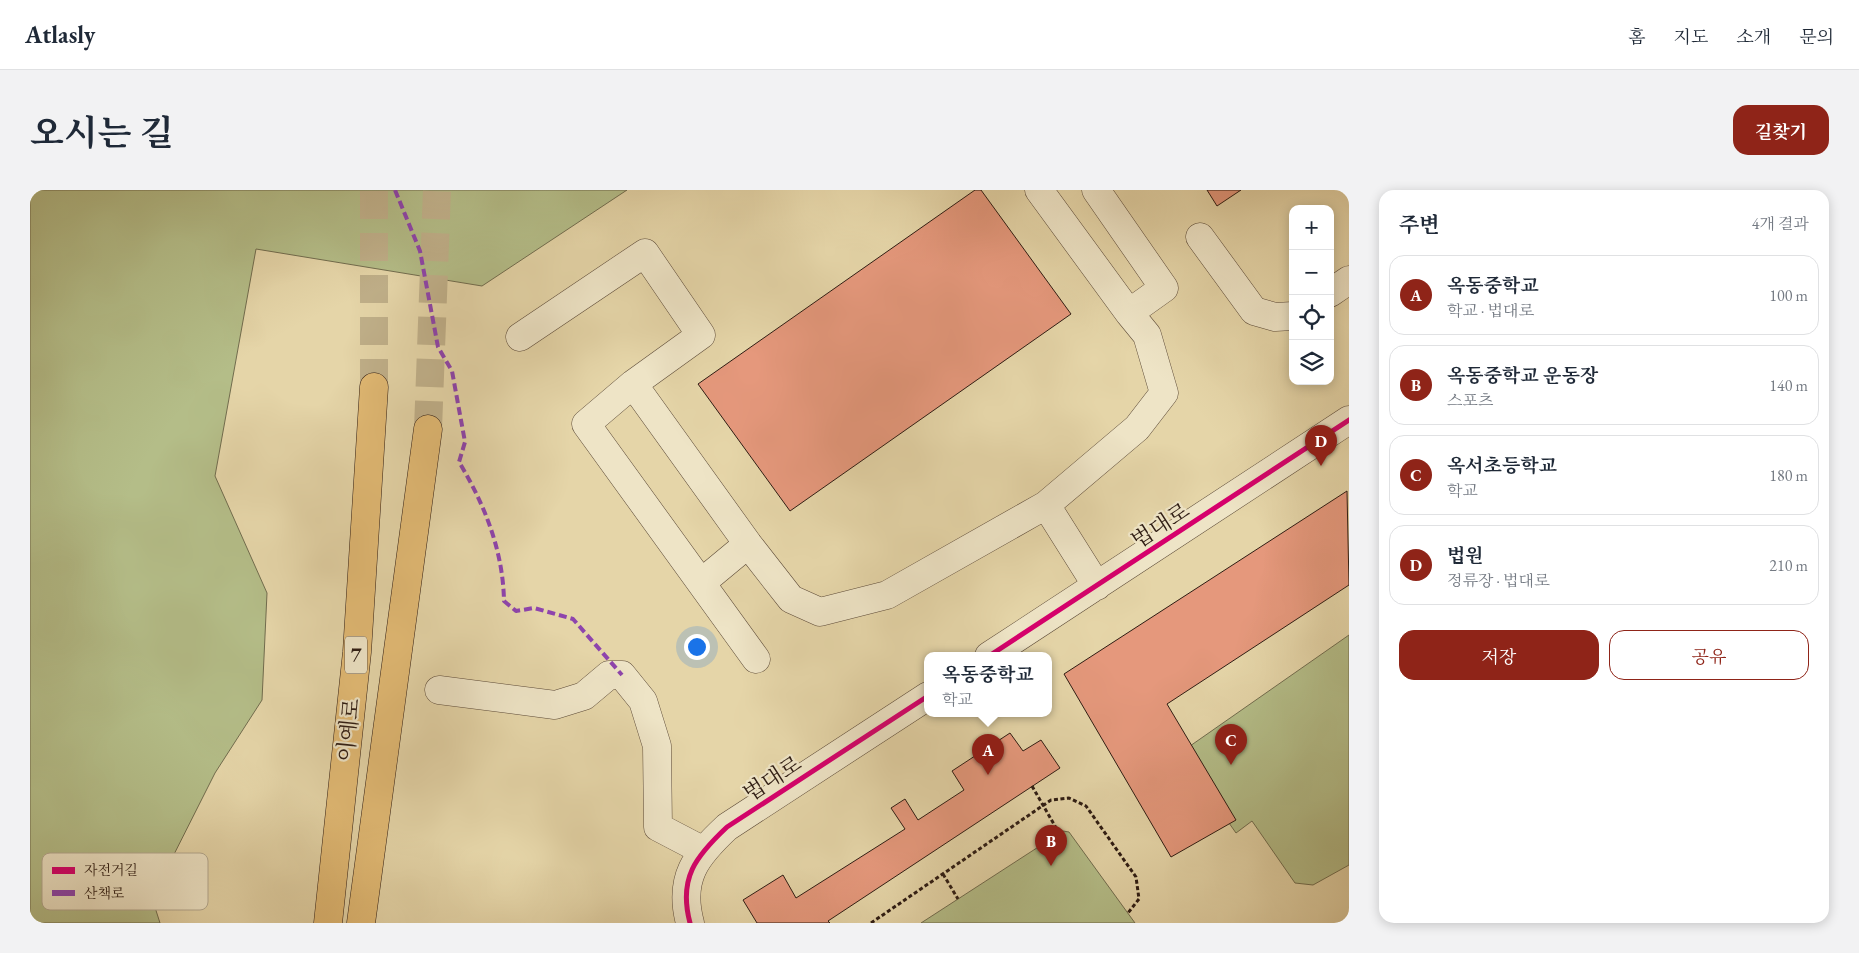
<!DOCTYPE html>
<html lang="ko">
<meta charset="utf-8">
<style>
:root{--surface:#fff;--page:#f2f2f3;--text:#1f2937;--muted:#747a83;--line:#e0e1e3;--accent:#8f2418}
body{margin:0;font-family:"EB Garamond","Noto Serif KR",serif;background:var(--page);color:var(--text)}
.controls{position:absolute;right:15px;top:15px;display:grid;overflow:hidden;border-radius:10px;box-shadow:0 2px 12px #0003}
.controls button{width:45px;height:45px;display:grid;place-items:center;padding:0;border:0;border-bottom:1px solid var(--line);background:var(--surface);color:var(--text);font:25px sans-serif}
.you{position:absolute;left:666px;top:456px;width:18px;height:18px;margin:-12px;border:4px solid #fff;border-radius:50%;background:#1a73e8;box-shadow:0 0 0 8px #1a73e833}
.badge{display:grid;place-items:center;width:32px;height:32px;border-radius:50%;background:var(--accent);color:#fff;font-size:16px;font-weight:700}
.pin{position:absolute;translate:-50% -41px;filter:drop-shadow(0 1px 2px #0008)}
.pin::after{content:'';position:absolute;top:26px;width:18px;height:15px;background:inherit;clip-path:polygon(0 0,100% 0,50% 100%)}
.popup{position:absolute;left:894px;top:462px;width:128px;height:65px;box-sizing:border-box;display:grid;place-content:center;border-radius:10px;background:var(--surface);filter:drop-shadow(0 1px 4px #0005);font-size:16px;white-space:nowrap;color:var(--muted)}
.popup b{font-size:19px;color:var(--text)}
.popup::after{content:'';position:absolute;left:50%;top:100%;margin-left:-10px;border:10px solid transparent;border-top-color:var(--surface)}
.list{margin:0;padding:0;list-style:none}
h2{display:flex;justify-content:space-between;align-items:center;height:65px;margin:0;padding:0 20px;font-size:21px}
h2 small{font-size:16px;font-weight:400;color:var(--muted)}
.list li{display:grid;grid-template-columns:32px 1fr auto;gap:15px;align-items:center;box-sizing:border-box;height:80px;margin:0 10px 10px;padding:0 10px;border:1px solid var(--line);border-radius:15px}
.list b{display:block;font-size:19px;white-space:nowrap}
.list p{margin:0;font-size:16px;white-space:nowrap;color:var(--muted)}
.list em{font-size:16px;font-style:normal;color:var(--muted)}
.actions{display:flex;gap:10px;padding:15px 20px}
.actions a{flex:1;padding:11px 0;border:1px solid var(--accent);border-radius:15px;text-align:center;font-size:18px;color:var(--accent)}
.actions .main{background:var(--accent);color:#fff}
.icon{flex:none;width:28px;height:28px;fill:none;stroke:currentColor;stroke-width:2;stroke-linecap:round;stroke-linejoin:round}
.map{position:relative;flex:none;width:1319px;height:733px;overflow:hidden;border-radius:15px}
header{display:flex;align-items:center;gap:30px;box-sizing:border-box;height:70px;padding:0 25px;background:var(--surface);border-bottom:1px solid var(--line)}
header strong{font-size:24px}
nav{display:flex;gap:28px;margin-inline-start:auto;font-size:18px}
.intro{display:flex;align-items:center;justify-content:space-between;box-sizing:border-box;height:120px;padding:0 30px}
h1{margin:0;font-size:35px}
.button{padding:12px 22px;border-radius:15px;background:var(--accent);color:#fff;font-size:18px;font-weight:700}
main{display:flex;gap:30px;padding:0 30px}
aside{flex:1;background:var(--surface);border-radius:15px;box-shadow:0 2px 12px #0003}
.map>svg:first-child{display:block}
</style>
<header>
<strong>Atlasly</strong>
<nav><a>홈</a><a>지도</a><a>소개</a><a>문의</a></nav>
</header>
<div class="intro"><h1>오시는 길</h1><a class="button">길찾기</a></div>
<main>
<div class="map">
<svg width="1319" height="733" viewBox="0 0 1319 733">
<rect width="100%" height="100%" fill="#e5d5a8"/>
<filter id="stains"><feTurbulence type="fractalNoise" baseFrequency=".004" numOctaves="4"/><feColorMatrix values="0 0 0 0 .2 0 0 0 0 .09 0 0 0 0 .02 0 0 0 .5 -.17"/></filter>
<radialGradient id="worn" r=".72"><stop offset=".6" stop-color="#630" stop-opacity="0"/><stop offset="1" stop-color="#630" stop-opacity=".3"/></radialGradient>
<path fill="#b4bd88" stroke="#716c4e" d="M0 0H597L452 96 226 59 185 286 237 403 232 510 185 583 122 708 130 733H0Z
M1319 445V675L1283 695 1265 693 1222 631 1206 643 1150 563Z
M1033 641 1039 642 1105 733H891Z"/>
<path fill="#e5987c" stroke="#2e1c13" d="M945 0H951L1041 124 760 321 668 194Z
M1177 0H1211L1187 16Z
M1317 301 1319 395 1137 514 1206 630 1141 667 1034 484Z
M980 543 993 561 1011 550 1030 578 798 731 800 733H727L713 710 753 685 766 708 875 639 861 618 875 609 888 630 934 600 922 581Z"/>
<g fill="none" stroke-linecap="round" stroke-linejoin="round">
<path stroke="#c0b08a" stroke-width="28" stroke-dasharray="28 14" stroke-linecap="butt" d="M344 197V0
M398 239 407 0"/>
<defs>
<path id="minor" d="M1009 0 1099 123 1117 145 1134 203 1107 238 1016 315 1067 396
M1066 0 1134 98 1099 123
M1170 47 1224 121 1245 127 1263 126
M1300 103 1319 90
M490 147 615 63 671 145 603 194 718 354 761 409 790 422 857 405 1016 315
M603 194 556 234 726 469
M671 393 718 354
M959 466 1319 230
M409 500 525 515 554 506 579 485H592L613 511 627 556 628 637 672 660
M660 733C648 688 666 666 697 637L898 506"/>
<path id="highway" d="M298 733 327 462 344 197
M331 733 398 239"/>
</defs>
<use href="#minor" stroke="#5c4a38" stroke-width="29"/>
<use href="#highway" stroke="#2e1c13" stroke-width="29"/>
<path stroke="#2e1c13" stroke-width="3" stroke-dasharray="4 2.5" stroke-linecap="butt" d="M1002 596 1029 643
M913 684 928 709
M841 733 1021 610 1039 608 1056 616 1106 687 1109 709 1098 723"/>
<use href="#minor" stroke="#eee4c6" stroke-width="28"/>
<use href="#highway" stroke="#e2ba74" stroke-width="28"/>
<path stroke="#8e44ad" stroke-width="4" stroke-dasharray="8 4" stroke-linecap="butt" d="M365 0 390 61 408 157 422 181 435 252 429 272C455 315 473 361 474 411L486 421 504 418 543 429 592 485"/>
<defs>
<path id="cycleway" d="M959 466 1319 230
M660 733C648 688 666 666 697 637L898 506"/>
</defs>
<use href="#cycleway" stroke="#eee4c6" stroke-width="8"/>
<use href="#cycleway" stroke="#d6006c" stroke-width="5"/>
</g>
<g text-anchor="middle" stroke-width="4.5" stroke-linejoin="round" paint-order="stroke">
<rect fill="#eee4c6" stroke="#685849" stroke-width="1" x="315" y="446.5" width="22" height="37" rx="4"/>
<g font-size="21" font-weight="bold" fill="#2e1c13">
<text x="326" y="472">7</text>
</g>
<g font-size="22" fill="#2e1c13" stroke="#eee4c6">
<text transform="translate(1130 335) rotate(-33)" y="8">법대로</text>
<text transform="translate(318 540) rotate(-84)" y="8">이예로</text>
<text transform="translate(742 588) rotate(-33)" y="8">법대로</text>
</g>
</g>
<rect x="12" y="663" width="166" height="57" rx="8" fill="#eee4c6" stroke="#b4a890" stroke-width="1"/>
<rect x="22" y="677" width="23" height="7" fill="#d6006c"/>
<rect x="22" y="700" width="23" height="6" fill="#8e44ad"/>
<g font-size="14" fill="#2e1c13">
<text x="54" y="685">자전거길</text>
<text x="54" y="708">산책로</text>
</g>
<rect width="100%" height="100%" filter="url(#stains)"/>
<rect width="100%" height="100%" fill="url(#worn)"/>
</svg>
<div class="controls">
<button>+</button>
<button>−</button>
<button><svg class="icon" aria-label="locate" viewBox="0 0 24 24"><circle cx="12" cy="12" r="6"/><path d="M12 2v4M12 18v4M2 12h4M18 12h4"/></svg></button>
<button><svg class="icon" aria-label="layers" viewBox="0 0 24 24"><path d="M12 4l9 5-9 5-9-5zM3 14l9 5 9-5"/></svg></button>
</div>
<div class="you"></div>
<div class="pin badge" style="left:958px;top:585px">A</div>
<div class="popup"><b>옥동중학교</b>학교</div>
<div class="pin badge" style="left:1021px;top:676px">B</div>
<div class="pin badge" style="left:1201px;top:575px">C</div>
<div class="pin badge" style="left:1291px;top:276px">D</div>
</div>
<aside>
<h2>주변<small>4개 결과</small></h2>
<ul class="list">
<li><span class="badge">A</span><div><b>옥동중학교</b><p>학교 · 법대로</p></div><em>100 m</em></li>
<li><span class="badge">B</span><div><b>옥동중학교 운동장</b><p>스포츠</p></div><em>140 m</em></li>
<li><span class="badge">C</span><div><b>옥서초등학교</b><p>학교</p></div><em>180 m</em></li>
<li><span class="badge">D</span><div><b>법원</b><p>정류장 · 법대로</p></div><em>210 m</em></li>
</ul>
<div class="actions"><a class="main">저장</a><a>공유</a></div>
</aside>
</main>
